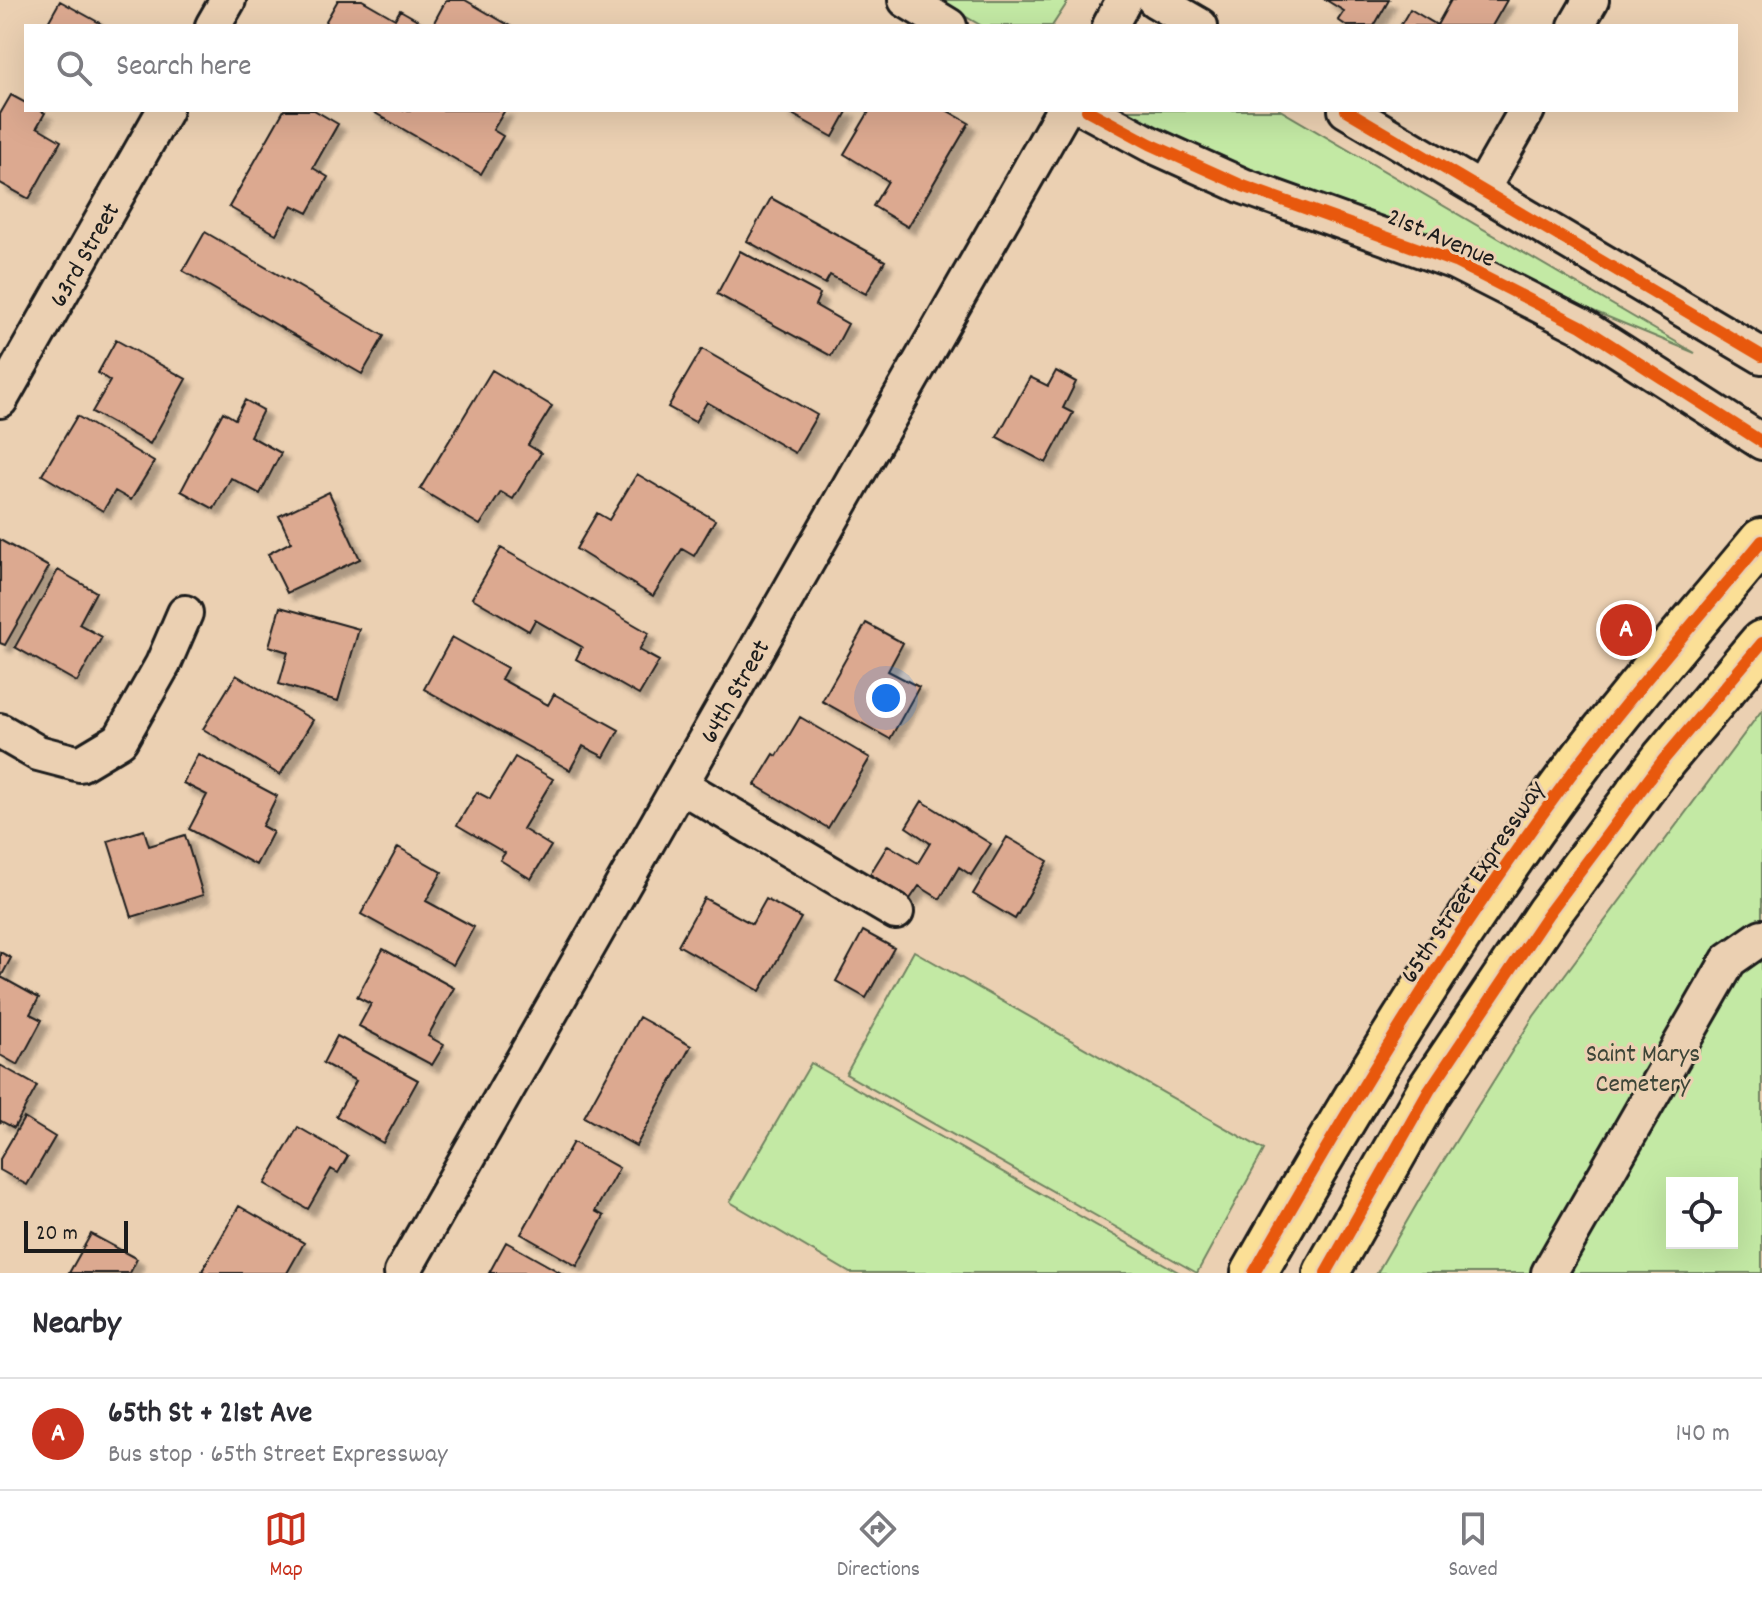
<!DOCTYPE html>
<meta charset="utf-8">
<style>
:root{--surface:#fff;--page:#f7f7f7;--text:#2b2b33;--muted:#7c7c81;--line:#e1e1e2;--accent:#c8321e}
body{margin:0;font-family:Dekko,sans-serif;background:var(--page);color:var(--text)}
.controls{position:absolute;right:24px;bottom:24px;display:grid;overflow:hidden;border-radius:0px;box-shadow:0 8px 32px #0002}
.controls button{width:72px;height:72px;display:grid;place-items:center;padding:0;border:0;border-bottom:2px solid var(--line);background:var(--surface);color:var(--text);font:40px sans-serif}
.scale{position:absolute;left:24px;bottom:20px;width:104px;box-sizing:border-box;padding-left:8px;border:4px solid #1c1c1c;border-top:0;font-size:22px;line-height:28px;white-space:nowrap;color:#1c1c1c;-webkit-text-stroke:6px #ebd0b2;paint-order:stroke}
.you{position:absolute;left:886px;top:698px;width:28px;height:28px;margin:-20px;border:6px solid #fff;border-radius:50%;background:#1a73e8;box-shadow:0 0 0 12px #1a73e833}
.badge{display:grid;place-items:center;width:52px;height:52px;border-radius:50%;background:var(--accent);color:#fff;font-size:26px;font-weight:700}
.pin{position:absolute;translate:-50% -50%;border:4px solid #fff;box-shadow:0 2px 8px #0006}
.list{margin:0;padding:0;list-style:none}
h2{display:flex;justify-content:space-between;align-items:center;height:104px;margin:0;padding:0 32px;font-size:34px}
h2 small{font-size:26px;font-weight:400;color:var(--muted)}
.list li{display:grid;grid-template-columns:52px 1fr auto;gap:24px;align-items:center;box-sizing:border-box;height:112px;padding:0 32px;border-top:2px solid var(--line)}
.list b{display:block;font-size:30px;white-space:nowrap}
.list p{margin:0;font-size:26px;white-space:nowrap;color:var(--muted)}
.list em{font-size:26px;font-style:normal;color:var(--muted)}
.icon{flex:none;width:44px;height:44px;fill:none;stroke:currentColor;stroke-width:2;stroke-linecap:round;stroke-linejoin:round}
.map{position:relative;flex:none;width:1762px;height:1273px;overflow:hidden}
.search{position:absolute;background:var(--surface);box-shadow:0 8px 32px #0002;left:24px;right:24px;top:24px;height:88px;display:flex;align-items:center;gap:20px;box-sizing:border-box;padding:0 28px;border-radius:0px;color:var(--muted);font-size:30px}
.sheet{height:216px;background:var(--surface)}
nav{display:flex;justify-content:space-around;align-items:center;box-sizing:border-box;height:112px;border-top:2px solid var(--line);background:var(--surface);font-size:22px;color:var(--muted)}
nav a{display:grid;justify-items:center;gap:4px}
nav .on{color:var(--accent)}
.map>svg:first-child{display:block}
</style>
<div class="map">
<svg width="1762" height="1273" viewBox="0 0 1762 1273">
<defs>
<filter id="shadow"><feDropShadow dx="7" dy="7" stdDeviation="2" flood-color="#0004"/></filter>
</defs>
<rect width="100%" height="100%" fill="#ebd0b2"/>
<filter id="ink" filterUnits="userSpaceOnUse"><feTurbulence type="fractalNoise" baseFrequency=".0125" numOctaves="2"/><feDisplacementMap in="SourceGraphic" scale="16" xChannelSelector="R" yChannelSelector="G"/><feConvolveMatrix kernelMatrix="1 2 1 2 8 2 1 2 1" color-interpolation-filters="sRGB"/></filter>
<g filter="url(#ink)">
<path fill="#c3e9a4" stroke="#708260" stroke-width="2" fill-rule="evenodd" d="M937 0H1069L1052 26H982Z
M1121 110H1280L1695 353 1562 298 1429 235 1241 166 1162 134Z
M1762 710V1273H1377L1422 1195 1534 1016ZM1672 1183H1732V1243H1672Z
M914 951 1264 1150 1197 1273 846 1074Z
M811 1063 1180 1273H850L730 1202Z"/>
<path fill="#dca990" stroke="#1c1c1c" stroke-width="2" filter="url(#shadow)" d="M338 0H362L395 19 400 10 428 26H323Z
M446 0H465L510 26H432Z
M1326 0H1389L1374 26H1347L1338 20 1344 11Z
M1451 0H1507L1492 26H1400L1410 9 1437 25Z
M60 1 105 26H46Z
M11 95 26 103V110H39L45 113 37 127 61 141 29 199 0 183V114Z
M284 110H314L338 124 313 168 328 177 308 213 292 205 276 234 229 207Z
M370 110H505L493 130 503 136 481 174Z
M785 110H848L833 137Z
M870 110H946L969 123 908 227 873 206 888 181 844 154Z
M771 198 885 261 866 294 830 275 825 284 747 241Z
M205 232 384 336 362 374 183 271Z
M740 251 820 294 815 305 848 324 831 356 717 294Z
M116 340 186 379 150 444 92 412 110 381 98 373Z
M702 349 817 415 795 453 707 402 695 422 668 407Z
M492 370 552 406 528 445 541 453 513 499 501 492 480 525 420 489Z
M1056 371 1076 382 1063 408 1073 413 1046 463 997 437 1030 377 1048 386Z
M245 400 263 410 250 436 281 453 260 494 231 478 214 509 181 491 223 412 235 419Z
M77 416 154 462 131 500 115 491 103 511 42 475Z
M637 474 715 520 694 556 682 549 653 596 576 549 597 513 609 520Z
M329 492 360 559 287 593 268 554 291 542 279 516Z
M0 540 49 567 5 645 0 643Z
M501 548 649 633 639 650 659 661 639 695 576 659 582 647 535 620 529 631 472 598Z
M58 570 96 592 79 624 102 637 77 682 15 647Z
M280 607 359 629 338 701 279 684 288 652 269 646Z
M866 623 903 643 888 671 919 687 890 739 822 701Z
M452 637 507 668 501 679 548 705 554 694 619 730 604 757 583 746 570 770 424 689Z
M236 675 313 720 280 775 203 729Z
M800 717 870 758 828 828 755 785 774 754 777 756Z
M198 754 277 796 262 826 273 832 256 865 189 829 207 795 183 783Z
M515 757 553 779 523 829 551 846 531 879 500 860 505 853 457 825 477 792 490 799Z
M922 801 991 844 971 875 959 867 940 899 919 886 910 899 870 874 888 845 918 863 930 843 906 827Z
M144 830 149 846 185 835 203 895 132 917 108 841Z
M1007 837 1048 861 1015 919 973 894Z
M398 847 442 872 426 901 474 927 453 965 361 914Z
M704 898 752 924 766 899 801 918 760 991 678 945Z
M863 931 894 948 866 998 836 981Z
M383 949 454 988 428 1036 444 1045 432 1065 359 1026 371 1004 357 997Z
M0 952 11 958 1 977 39 998 30 1014 42 1020 18 1065 0 1055Z
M639 1017 691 1046 636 1146 584 1117Z
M337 1036 418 1080 383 1143 336 1116 356 1081 323 1063Z
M0 1065 37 1086 14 1128 1 1121 0 1123Z
M24 1118 55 1137 27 1185 0 1170V1159Z
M298 1127 348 1156 338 1173 331 1169 308 1209 265 1184Z
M573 1142 619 1168 595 1211 604 1216 577 1266 521 1234Z
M239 1206 304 1243 287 1273H206L202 1271Z
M91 1234 137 1259 130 1273H69Z
M506 1242 561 1273H489Z"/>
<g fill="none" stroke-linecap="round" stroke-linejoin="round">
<defs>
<g id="minor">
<path d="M906 0 949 26"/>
<path d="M1155 0 1200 26"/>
<path d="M213 26 228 0"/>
<path d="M1110 26 1124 0"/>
<path d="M1576 26 1591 0"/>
<path d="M1087 110 1150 144 1243 186 1455 262 1581 326 1762 442"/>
<path d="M1346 110 1762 356"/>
<path d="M1482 189 1527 110"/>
<path id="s1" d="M0 400 165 110"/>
<path d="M0 731 38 753 80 764 120 740 163 664 185 613"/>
<path d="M680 785 896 912"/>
<path id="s2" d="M402 1273 1064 110"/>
<path d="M1549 1273 1729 960 1762 937"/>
</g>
<path id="major" d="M1254 1273C1351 1102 1453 934 1570 776 1630 695 1698 619 1762 541
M1326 1273 1429 1091 1548 914 1664 759 1762 643"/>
</defs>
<use href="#minor" stroke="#1c1c1c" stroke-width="40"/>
<use href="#major" stroke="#1c1c1c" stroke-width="50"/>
<use href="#minor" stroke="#ebd0b2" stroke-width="34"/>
<use href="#major" stroke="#fbdf96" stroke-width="44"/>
<defs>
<path id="cycleway" d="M1087 110 1150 144 1243 186 1455 262 1581 326 1762 442
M1346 110 1762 356
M1254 1273C1351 1102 1453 934 1570 776 1630 695 1698 619 1762 541
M1326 1273 1429 1091 1548 914 1664 759 1762 643"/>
</defs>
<use href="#cycleway" stroke="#ebd0b2" stroke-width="17"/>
<use href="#cycleway" stroke="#e8590c" stroke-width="12"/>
</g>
</g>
<g text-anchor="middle" stroke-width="6" stroke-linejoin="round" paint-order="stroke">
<g font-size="26" fill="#1c1c1c" stroke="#ebd0b2">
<text transform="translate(1442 236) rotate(23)" y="9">21st Avenue</text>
<text dy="9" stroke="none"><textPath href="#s1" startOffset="168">63rd Street</textPath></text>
<text dy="9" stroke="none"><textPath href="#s2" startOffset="670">64th Street</textPath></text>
<text transform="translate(1471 881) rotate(-56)" y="9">65th Street Expressway</text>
</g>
<g font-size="26" fill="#3d4537" stroke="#ebd0b2">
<text x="1643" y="1061">Saint Marys<tspan x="1643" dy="30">Cemetery</tspan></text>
</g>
</g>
</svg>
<div class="controls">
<button><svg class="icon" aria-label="locate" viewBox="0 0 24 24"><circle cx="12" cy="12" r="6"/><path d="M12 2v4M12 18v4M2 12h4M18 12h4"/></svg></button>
</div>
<div class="scale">20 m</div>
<div class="you"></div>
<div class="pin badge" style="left:1626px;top:630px">A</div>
<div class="search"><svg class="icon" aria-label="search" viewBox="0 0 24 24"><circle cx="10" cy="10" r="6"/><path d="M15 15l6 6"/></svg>Search here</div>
</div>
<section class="sheet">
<h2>Nearby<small></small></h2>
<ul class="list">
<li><span class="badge">A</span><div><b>65th St + 21st Ave</b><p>Bus stop · 65th Street Expressway</p></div><em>140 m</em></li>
</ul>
</section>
<nav>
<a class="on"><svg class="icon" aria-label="map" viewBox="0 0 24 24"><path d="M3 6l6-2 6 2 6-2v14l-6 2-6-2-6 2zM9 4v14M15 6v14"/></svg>Map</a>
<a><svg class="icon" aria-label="directions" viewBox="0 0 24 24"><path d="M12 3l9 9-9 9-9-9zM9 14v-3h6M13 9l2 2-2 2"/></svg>Directions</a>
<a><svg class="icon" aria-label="saved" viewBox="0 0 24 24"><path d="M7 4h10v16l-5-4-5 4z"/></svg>Saved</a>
</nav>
